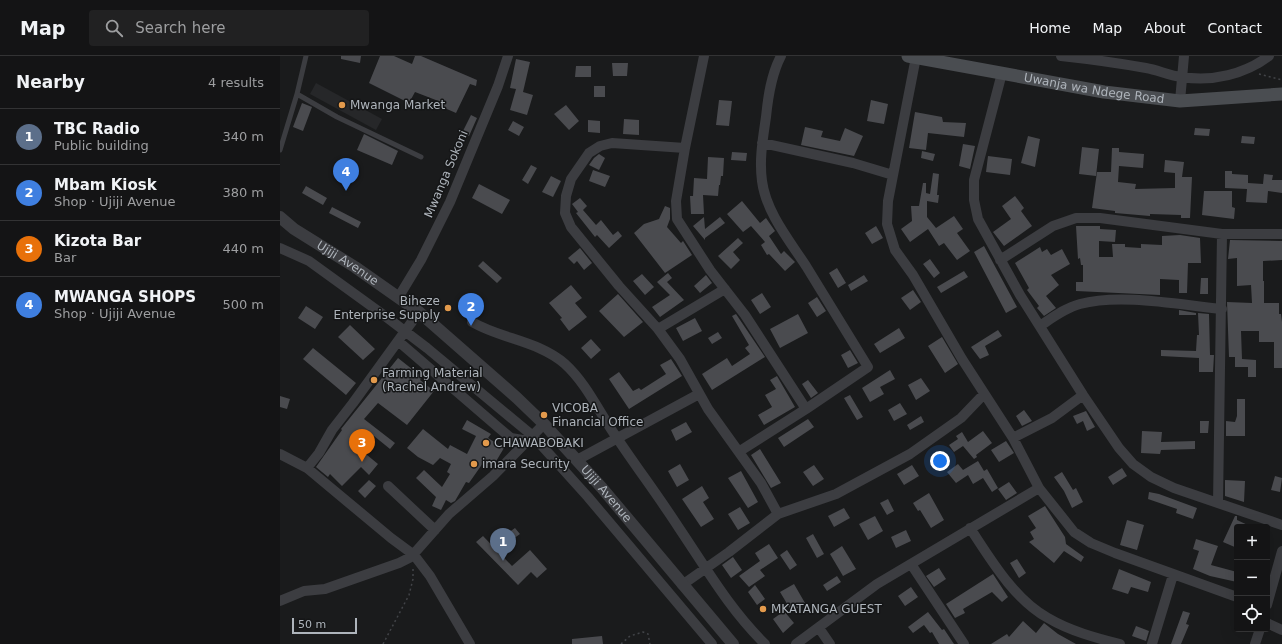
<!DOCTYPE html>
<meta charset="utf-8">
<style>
:root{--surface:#141415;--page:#212122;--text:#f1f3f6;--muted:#9d9ea0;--line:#333334;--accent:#e39a4c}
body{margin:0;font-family:"DejaVu Sans",sans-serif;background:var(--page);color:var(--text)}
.controls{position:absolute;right:12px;bottom:12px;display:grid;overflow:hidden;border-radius:4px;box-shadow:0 4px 16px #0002}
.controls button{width:36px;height:36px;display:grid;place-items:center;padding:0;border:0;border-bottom:1px solid var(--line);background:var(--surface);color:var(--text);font:20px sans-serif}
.scale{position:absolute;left:12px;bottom:10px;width:65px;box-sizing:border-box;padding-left:4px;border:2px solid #aeb4bb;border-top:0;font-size:11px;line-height:14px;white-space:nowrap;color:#aeb4bb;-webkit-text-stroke:3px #151617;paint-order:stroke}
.you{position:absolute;left:660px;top:405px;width:14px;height:14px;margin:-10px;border:3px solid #fff;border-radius:50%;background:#1a73e8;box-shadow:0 0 0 6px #1a73e833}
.badge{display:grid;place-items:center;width:26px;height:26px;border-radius:50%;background:var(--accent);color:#fff;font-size:13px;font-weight:700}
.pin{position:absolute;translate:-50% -33px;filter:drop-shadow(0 1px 2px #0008)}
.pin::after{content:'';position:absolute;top:21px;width:14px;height:12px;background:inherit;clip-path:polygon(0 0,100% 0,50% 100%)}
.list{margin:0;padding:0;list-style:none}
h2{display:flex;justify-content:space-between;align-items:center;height:52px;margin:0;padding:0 16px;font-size:17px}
h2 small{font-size:13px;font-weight:400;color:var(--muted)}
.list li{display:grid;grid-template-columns:26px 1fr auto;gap:12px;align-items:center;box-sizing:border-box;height:56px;padding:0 16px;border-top:1px solid var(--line)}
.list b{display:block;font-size:15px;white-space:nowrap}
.list p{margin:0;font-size:13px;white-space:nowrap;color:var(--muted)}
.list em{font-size:13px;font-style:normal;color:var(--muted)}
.icon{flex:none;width:22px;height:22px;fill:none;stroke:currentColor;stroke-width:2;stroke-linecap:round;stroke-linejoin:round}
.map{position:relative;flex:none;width:1002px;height:588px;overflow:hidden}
header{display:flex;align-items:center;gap:24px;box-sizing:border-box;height:56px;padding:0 20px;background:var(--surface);border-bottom:1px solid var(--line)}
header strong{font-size:19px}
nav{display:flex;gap:22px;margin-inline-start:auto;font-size:14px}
.search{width:280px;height:36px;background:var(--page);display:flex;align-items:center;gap:10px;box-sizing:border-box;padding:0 14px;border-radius:4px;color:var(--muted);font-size:15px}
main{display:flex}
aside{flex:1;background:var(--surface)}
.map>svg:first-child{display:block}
</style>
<header>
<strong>Map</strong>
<div class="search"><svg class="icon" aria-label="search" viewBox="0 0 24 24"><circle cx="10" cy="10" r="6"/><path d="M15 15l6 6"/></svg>Search here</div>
<nav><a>Home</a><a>Map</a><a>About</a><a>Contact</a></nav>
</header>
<main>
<aside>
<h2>Nearby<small>4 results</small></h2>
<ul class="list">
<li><span class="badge" style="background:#5c6f8a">1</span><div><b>TBC Radio</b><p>Public building</p></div><em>340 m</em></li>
<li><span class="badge" style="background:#3f7fe0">2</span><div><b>Mbam Kiosk</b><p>Shop · Ujiji Avenue</p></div><em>380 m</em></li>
<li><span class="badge" style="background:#e8710a">3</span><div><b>Kizota Bar</b><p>Bar</p></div><em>440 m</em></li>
<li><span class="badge" style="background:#3f7fe0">4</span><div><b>MWANGA SHOPS</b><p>Shop · Ujiji Avenue</p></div><em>500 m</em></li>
</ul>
</aside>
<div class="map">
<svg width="1002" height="588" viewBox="0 0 1002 588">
<rect width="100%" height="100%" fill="#1a1b1c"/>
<path fill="#262729" d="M36 27 102 63 96 74 30 38Z"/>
<path fill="#4a4b4f" d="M61 0H81L80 7 61 3Z
M100 0H114L132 8 135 0H141L197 24 196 30 190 28 176 57 160 50 161 46 135 36 129 47 89 27Z
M236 3 250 6 243 36 253 39 247 59 230 54 236 33 230 32Z
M332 7H348L347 20H333Z
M296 10H311V21H295Z
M314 30H325V41H314Z
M439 44 452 45 449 70 436 69Z
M591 44 608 48 604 68 587 65Z
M22 47 32 51 23 75 13 71Z
M286 49 299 65 289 74 274 58Z
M635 56 662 61 663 66 686 67 684 81 648 77 646 94 629 92Z
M191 59 197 62 189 80 182 77Z
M344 63 359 64V79L343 78Z
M308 64 320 65V77L308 76Z
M233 65 244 71 239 80 228 74Z
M525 71 543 75 541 81 560 85 565 72 583 80 574 100 521 89Z
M915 72 930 73 929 80 914 79Z
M84 78 118 95 112 109 77 94Z
M748 80 760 83 755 111 741 107Z
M962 80 975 81 974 88 961 87Z
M683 88 695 90 690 113 679 110Z
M802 91 819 93 816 120 799 118Z
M832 92H839V96L864 98 863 112 839 110 838 126 856 128 855 133 895 132V117L884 116 885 104 904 106 902 121H912L910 162H901V159L870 158V160L835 157V155L812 152 817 116H831Z
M642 95 655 98 653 105 641 102Z
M452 96 467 97 466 105 451 104Z
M319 98 325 102 319 114 309 109 314 102Z
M708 100 732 103 730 119 706 116Z
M428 101 444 102 443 120H441L440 129H439L438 140 423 139 424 158H411L410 140H413L414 122 427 123Z
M251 109 257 112 248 128 242 124Z
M313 114 330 120 325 131 309 125Z
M945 115H952V118L968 119V127L983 128 984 118 993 119 992 124H1002V137L988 135 987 147 966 146 967 133 945 132Z
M653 117 659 118 657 139H659L658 147 647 145V161L656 172 674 160 683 173 677 177 690 195 677 204 664 187 659 190 648 173 630 186 621 173 632 165 631 150H639L643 127H646V137L650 138Z
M271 120 281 125 273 141 262 136Z
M199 128 230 144 222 158 192 142Z
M26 130 47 142 43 149 22 137Z
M924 135H952V151L955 152 954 163 922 159Z
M735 140 744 152 741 155 752 170 724 190 713 176 731 163 722 150Z
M300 142 307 150 303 154 316 169 321 164 333 179 338 175 342 180 329 192 317 179 315 181 296 157 298 156 292 148Z
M462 145 480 167 486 162 495 175 489 180 501 198 504 195 515 206 505 215 489 198 487 199 481 189 485 186 471 170 463 176 447 158Z
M385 150 390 152V163L387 171 401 187 403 185 412 199 385 217 354 177 364 168 379 163Z
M52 151 81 166 78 172 49 157Z
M424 161 425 173 440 161 445 167 425 182V184L413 170Z
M596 170 603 182 592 188 585 177Z
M796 170H820V173L836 174 835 186 819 185V201H833L832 188H845V191L861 192V188L882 189V180L900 179 920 182 921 207H908L907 237H899V224L880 223V239L796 235V226H803V209H801L800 202 798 203Z
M458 182 463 187 453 196 460 204 451 213 438 200Z
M950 184 1002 185V204L983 205V225H984V247H999V258H1001L1002 266V312H994V286H979V275H961L962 303 976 304V321H968V311H955V301H949L947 246 972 247 971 229 957 230V202L948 203Z
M704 190 737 251 726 257 694 196Z
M760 191 762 196 767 193 771 199 782 193 790 208 771 219 779 229 766 240 776 252 764 260 757 252 759 250 747 234 749 232 735 207Z
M300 192 312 207 304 214 297 205 294 208 288 202Z
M650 203 660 217 654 222 643 208Z
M203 205 222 222 217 227 198 210Z
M557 212 566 227 558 232 549 217Z
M684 215 688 221 661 237 657 231Z
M388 217 392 222 387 226 404 244 380 261 372 251 390 239 377 226Z
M362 218 374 231 365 239 353 225Z
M426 219 432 227 420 237 414 230Z
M584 219 588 225 571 235 568 229Z
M921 222H928V238H920Z
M291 229 302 242 295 247 307 261 289 275 280 263 282 262 269 247Z
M633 234 641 246 630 254 621 242Z
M482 237 491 251 480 258 471 244Z
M338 238 363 266 344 281 319 255Z
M537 241 546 255 537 261 528 247Z
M26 250 43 261 35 273 18 262Z
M899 254 916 257V259H899Z
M918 257 929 258 930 299H934L933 316H919V302L881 300V294L916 295 917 279H919Z
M456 258 485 301 432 334 422 318 447 302 452 310 470 298 465 292 469 289 452 260Z
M518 258 528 277 500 292 490 273Z
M415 262 422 275 403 285 396 272Z
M70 269 95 293 83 304 58 281Z
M619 272 625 282 600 297 594 288Z
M718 274 722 280 705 290 709 299 700 303 691 291Z
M438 276 442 282 432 288 428 282Z
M662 281 678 308 665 317 648 290Z
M311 283 321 294 311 303 301 292Z
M33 292 76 327 66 339 23 303Z
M570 294 578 307 568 312 561 299Z
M118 302 142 321 140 324 154 335 127 369 98 347 84 363 115 387 110 393 94 380 81 394 98 408 89 419 81 411 62 430 50 418 48 421 36 411 62 374 61 373Z
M391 303 402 320 349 353 329 323 339 316 353 335 359 332 361 334 386 318 380 309Z
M610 314 615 323 600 331 604 338 590 346 582 332Z
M497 320 515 351 484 369 478 359 492 351 485 339 496 333 490 324Z
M641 322 650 335 636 344 628 329Z
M528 324 538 337 531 342 522 328Z
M570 339 583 361 577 364 564 342Z
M0 340 10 343 7 353 0 351Z
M957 343H965V380H946V365L955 366 957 360Z
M620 347 627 358 614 365 608 354Z
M744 354 752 365 742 370 736 360Z
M806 355 815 371 807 375 803 365 797 368 793 360Z
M641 360 644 366 630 374 627 369Z
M528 363 534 371 504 391 498 382Z
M187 364 211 378 208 382 224 392 215 407 209 403 205 409 203 407 189 427 186 426 175 445 171 447 166 444 161 454 152 450 156 441 136 422 144 414 162 431 170 418 167 416 171 408 160 402 153 409 138 401 127 392 143 373 168 393 170 389 187 398 196 380 182 373Z
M920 365H929L928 377H920Z
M406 366 412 376 396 385 391 374Z
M703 375 712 387 696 399 697 401 694 403 683 390 674 396 669 389 678 383 676 380 682 376 688 386Z
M862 375 882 376 881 386 915 385V393L881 394 880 398 861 397Z
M726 385 734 397 719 406 711 394Z
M480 393 501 427 491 432 471 399Z
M698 405 704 415 707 413 718 432 712 436 703 422 693 428 688 419 676 427 667 416 678 408 683 414Z
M400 408 409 424 397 431 388 415Z
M534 409 544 423 533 430 523 416Z
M632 409 639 420 624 429 617 418Z
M842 412 847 420 833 429 828 421Z
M461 415 478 446 468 452 448 422Z
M782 416 793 434 796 432 803 446 792 452 784 435 774 421Z
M995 420 1002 422 1000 436 991 434Z
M89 424 96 430 85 442 78 435Z
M945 424 965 425 964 446 945 440Z
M729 426 737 437 726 444 718 433Z
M422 430 429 442 423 446 434 463 421 471 402 443Z
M869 436 879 438 917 452 913 463 896 457 897 453 868 443Z
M649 437 664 464 651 472 640 454 638 455 633 447Z
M608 443 614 455 607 459 600 447Z
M765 450 785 481 786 488 804 501 801 506 784 495 774 507 749 486 754 483 750 476 756 472 748 460Z
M460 451 470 467 458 474 448 458Z
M564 452 570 462 554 471 548 460Z
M595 460 603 475 588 484 579 468Z
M955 460H957V464L972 471H957V492L943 486Z
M847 464 864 469 857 494 840 489Z
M235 472 240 478 233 483 228 477Z
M626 474 631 485 616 492 611 481Z
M533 478 544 498 537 502 526 482Z
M203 480 232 510 250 494 267 513 257 522 251 516 238 529 196 486Z
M916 483 938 490 931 509 957 516V526L930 520 913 513 919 495 913 493Z
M489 488 498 502 480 514 485 520 469 531 459 520 480 505 475 497Z
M562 490 576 513 563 520 550 498Z
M507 494 517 509 510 514 500 499Z
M453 501 462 514 451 522 442 509Z
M737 503 746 517 739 522 730 507Z
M659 512 666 523 654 531 646 520Z
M839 513 871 526 868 536 851 531 848 538 832 533Z
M713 518 728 541 722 546 712 536 683 553 685 557 675 562 666 548Z
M557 520 561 526 547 535 543 529Z
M514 528 525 547 512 556 500 536Z
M475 529 485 543 477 549 468 536Z
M631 531 638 541 625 550 618 540Z
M504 555 514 567 503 577 493 563Z
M903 555 910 557 906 568 909 569 901 588H891Z
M648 556 662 574 664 573 674 588H659L652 576 650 577 644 569 633 577 628 571Z
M743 565 756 577 764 567 778 578 796 588H711L727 578 729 581Z
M856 570 869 575 866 585 852 580Z
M322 580 323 588H292V583Z"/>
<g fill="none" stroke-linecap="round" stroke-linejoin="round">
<path stroke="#424448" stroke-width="1.5" stroke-dasharray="2 3" stroke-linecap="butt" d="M979 18 1002 24
M103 588 129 539 133 523V513
M341 588 350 580 363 576 368 578 370 588"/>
<path stroke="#3c3d41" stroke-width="5" d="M17 38 57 61 141 101
M0 94 17 38 26 0"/>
<path stroke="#3c3d41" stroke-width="10" d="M424 0 405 92 396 145 397 163 430 214 465 259 526 353
M781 0C809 3 838 7 866 12 878 14 890 20 902 21 933 26 965 18 989 0
M636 1 608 145 607 168 615 194 633 219 682 303 733 382 759 432 794 476 811 487 835 497 957 541
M722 17 694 124V144L698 163 740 239 803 339 839 392 853 408 871 421 894 432 1002 469
M900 45 904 0
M482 87 573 107 613 119
M405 92 332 87 320 90 309 97 291 123 286 140 285 157 291 171 339 230 378 273 400 303 428 353 481 427 498 458
M0 192 29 205 105 260 147 292 253 380 308 441 432 588
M720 204 773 170 796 162H820L942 178H1002
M118 242 141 204 170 146 218 30 228 0
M192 266C221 283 259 285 285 308 307 328 320 358 337 382 357 412 379 441 399 472 426 512 450 554 485 588
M760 270C772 262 785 252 800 248 841 237 900 249 942 253
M378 273 445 233
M118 285 219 372 231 382 248 385
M733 382 772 362 803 339
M460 395 526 353 588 311C567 277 547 244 526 210 509 184 486 156 482 125 479 103 483 82 486 61 488 41 491 19 501 0
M0 398 27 412 111 482 134 499 150 520 190 588
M297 404 419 338
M27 412 39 397 52 374 73 347 139 256
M108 430 155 474
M938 447 942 178
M690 472C711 504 734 543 768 562 790 575 816 582 840 588
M631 508 684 588
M402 529 449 496 498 458 556 438 630 398 681 362 704 338
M0 545 24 535 45 533 119 507 131 501 169 458 213 420 264 368
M987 549 1002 495
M987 567 1002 574
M539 572 550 588
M516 588 597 528 759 432
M872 588 893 519
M975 588 980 573"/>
<path stroke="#3c3d41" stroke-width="12" id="s1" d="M0 161 14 173 75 211 139 256 237 342 264 368 322 432 453 588"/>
<path stroke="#4a4d51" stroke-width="13" id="s2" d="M628 0 824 36 900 45 1002 38"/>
</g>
<g fill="#e39a4c" stroke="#151617" stroke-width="1.5">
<circle cx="62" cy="49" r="4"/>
<circle cx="168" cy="252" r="4"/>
<circle cx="94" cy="324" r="4"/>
<circle cx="264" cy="359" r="4"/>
<circle cx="206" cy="387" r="4"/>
<circle cx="194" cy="408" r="4"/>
<circle cx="483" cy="553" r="4"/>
</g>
<g text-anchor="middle" stroke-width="3" stroke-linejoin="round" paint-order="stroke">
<g font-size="12" fill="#aeb4bb" stroke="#151617">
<text dy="4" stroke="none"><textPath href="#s2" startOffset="189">Uwanja wa Ndege Road</textPath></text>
<text transform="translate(166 118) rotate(-67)" y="4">Mwanga Sokoni</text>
<text dy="4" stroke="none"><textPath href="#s1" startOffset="82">Ujiji Avenue</textPath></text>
<text dy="4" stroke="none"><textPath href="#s1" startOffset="430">Ujiji Avenue</textPath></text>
</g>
<g font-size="12" fill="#aeb4bb" stroke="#151617" text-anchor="start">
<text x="70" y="53">Mwanga Market</text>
<text x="160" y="249" text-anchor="end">Biheze<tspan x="160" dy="14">Enterprise Supply</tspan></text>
<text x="102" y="321">Farming Material<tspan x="102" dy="14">(Rachel Andrew)</tspan></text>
<text x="272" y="356">VICOBA<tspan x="272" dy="14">Financial Office</tspan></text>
<text x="214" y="391">CHAWABOBAKI</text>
<text x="202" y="412">imara Security</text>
<text x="491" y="557">MKATANGA GUEST</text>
</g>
</g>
</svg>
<div class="controls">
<button>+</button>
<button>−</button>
<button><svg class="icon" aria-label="locate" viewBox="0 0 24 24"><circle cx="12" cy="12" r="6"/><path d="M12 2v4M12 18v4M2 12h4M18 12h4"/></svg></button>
</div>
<div class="scale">50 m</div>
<div class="you"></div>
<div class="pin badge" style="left:223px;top:505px;background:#5c6f8a">1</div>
<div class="pin badge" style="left:191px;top:270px;background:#3f7fe0">2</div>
<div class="pin badge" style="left:82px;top:406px;background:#e8710a">3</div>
<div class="pin badge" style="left:66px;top:135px;background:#3f7fe0">4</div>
</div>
</main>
